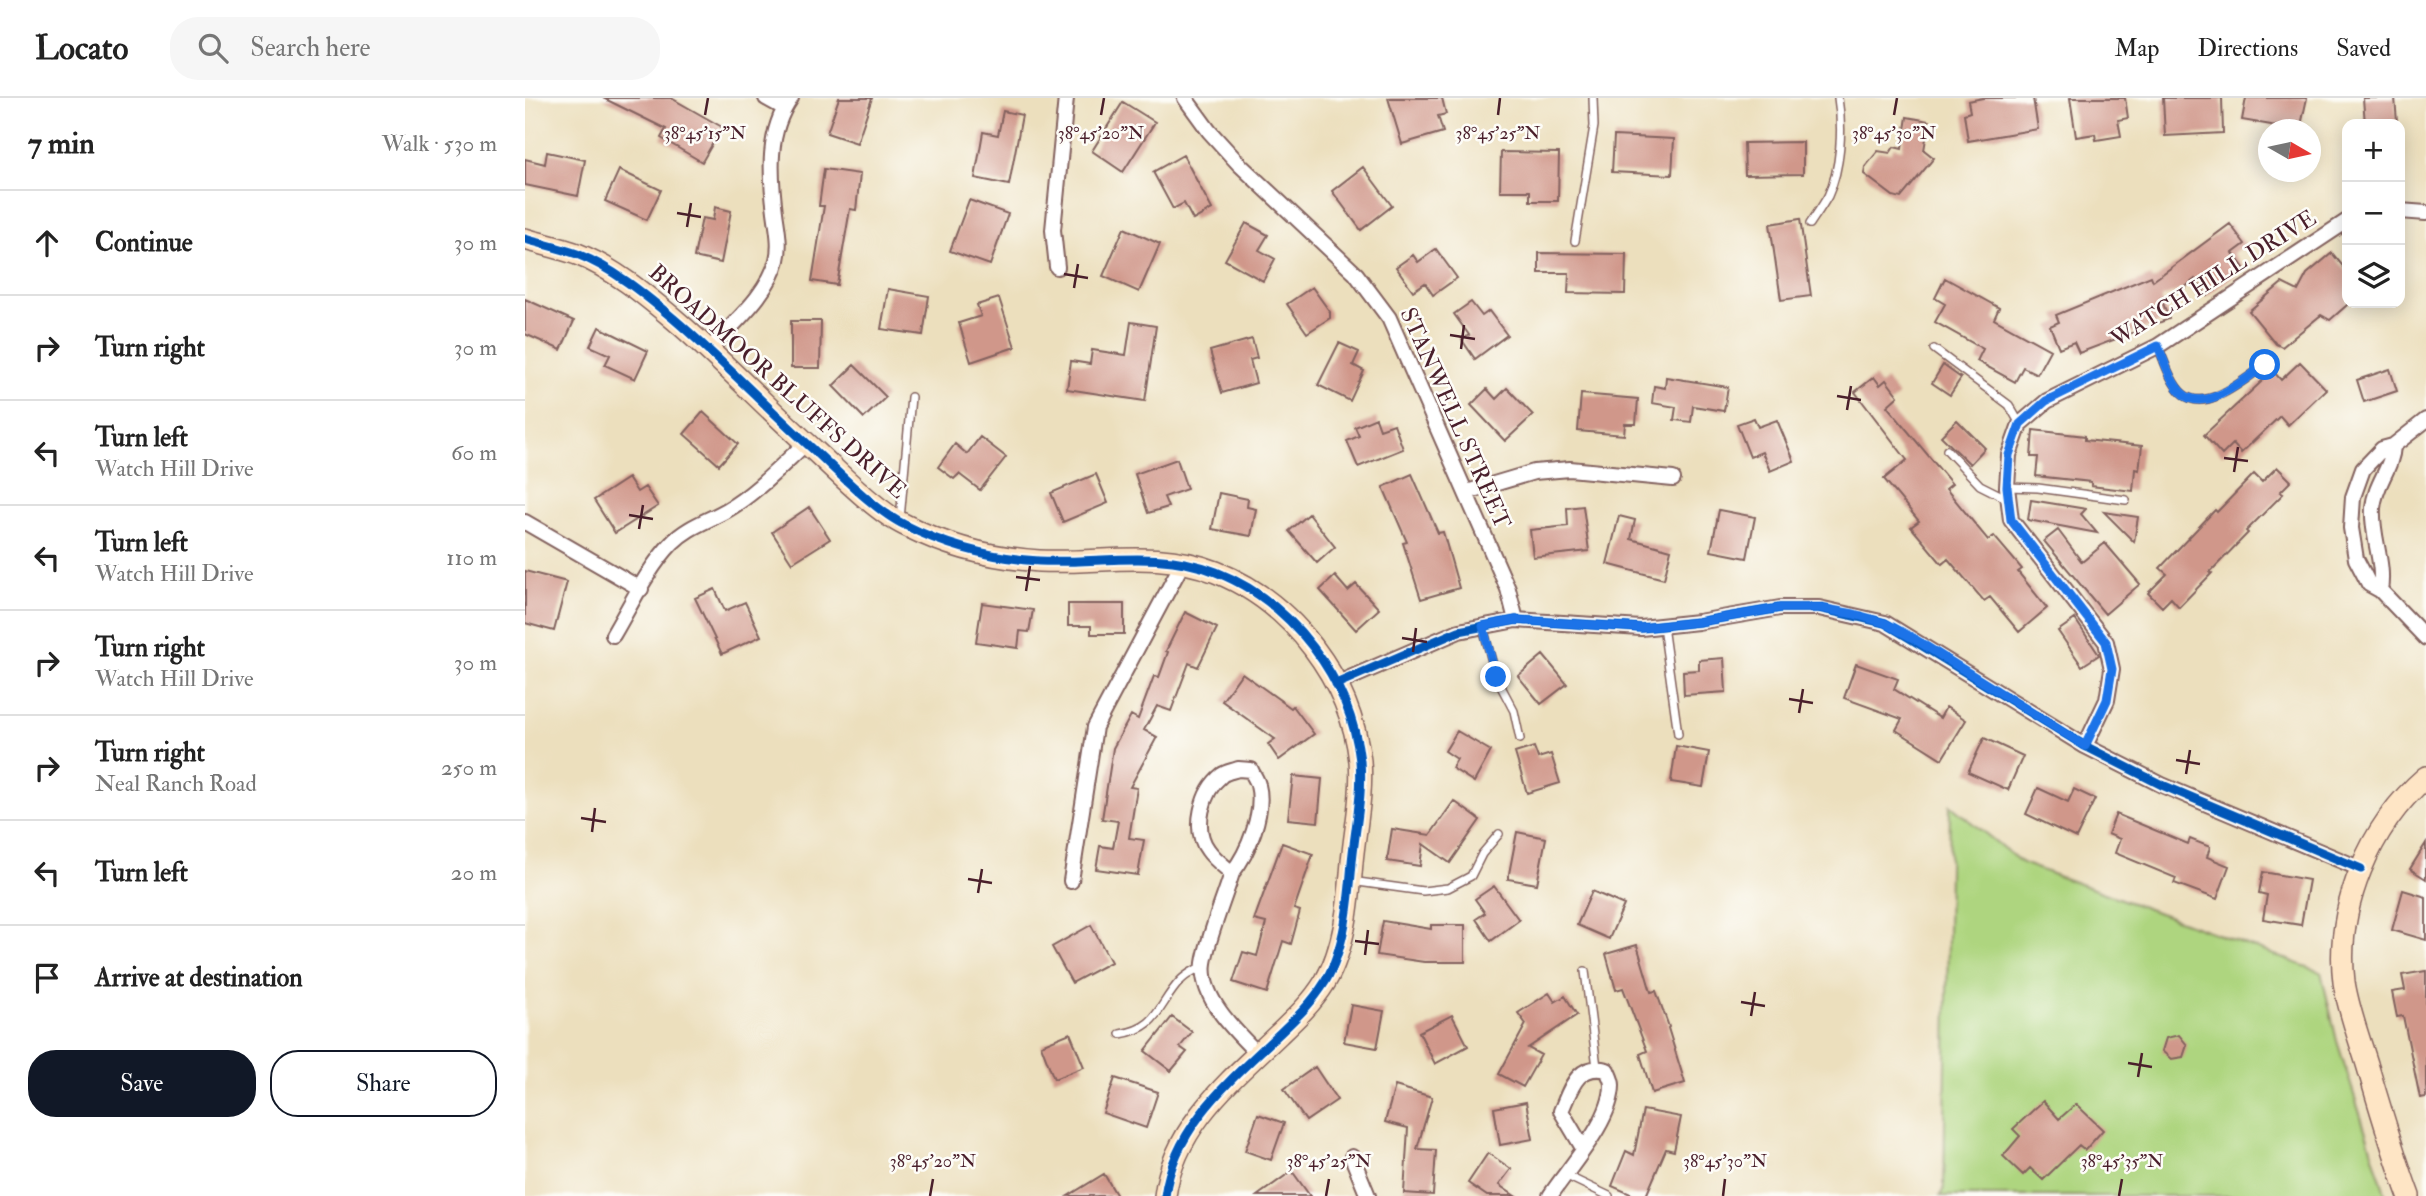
<!DOCTYPE html>
<meta charset="utf-8">
<style>
:root{--surface:#fff;--page:#f6f6f6;--text:#222;--muted:#767676;--line:#e0e0e0;--accent:#111827}
body{margin:0;font-family:"IM FELL Double Pica",serif;background:var(--page);color:var(--text)}
.controls{position:absolute;right:21px;top:21px;display:grid;overflow:hidden;border-radius:14px;box-shadow:0 4px 18px #0003}
.controls button{width:63px;height:63px;display:grid;place-items:center;padding:0;border:0;border-bottom:2px solid var(--line);background:var(--surface);color:var(--text);font:35px sans-serif}
.compass{position:absolute;left:1733px;top:21px;width:63px;height:63px;border-radius:50%;background:var(--surface);box-shadow:0 4px 18px #0003;rotate:99deg}
.stop{position:absolute;width:21px;height:21px;margin:-16px;border:5px solid #1a73e8;border-radius:50%;background:#fff}
.stop.end{background:#1a73e8;border-color:#fff;box-shadow:0 2px 7px #0008}
.list{margin:0;padding:0;list-style:none}
h2{display:flex;justify-content:space-between;align-items:center;height:91px;margin:0;padding:0 28px;font-size:30px}
h2 small{font-size:23px;font-weight:400;color:var(--muted)}
.list li{display:grid;grid-template-columns:46px 1fr auto;gap:21px;align-items:center;box-sizing:border-box;height:105px;padding:0 28px;border-top:2px solid var(--line)}
.list b{display:block;font-size:26px;white-space:nowrap}
.list p{margin:0;font-size:23px;white-space:nowrap;color:var(--muted)}
.list em{font-size:23px;font-style:normal;color:var(--muted)}
.actions{display:flex;gap:14px;padding:21px 28px}
.actions a{flex:1;padding:16px 0;border:2px solid var(--accent);border-radius:28px;text-align:center;font-size:24px;color:var(--accent)}
.actions .main{background:var(--accent);color:#fff}
.icon{flex:none;width:38px;height:38px;fill:none;stroke:currentColor;stroke-width:2;stroke-linecap:round;stroke-linejoin:round}
.map{position:relative;flex:none;width:1901px;height:1098px;overflow:hidden}
header{display:flex;align-items:center;gap:42px;box-sizing:border-box;height:98px;padding:0 35px;background:var(--surface);border-bottom:2px solid var(--line)}
header strong{font-size:33px}
nav{display:flex;gap:38px;margin-inline-start:auto;font-size:24px}
.search{width:490px;height:63px;background:var(--page);display:flex;align-items:center;gap:18px;box-sizing:border-box;padding:0 24px;border-radius:28px;color:var(--muted);font-size:26px}
main{display:flex}
aside{flex:1;background:var(--surface)}
.map>svg:first-child{display:block}
</style>
<header>
<strong>Locato</strong>
<div class="search"><svg class="icon" aria-label="search" viewBox="0 0 24 24"><circle cx="10" cy="10" r="6"/><path d="M15 15l6 6"/></svg>Search here</div>
<nav><a>Map</a><a>Directions</a><a>Saved</a></nav>
</header>
<main>
<aside>
<h2>7 min<small>Walk · 530 m</small></h2>
<ul class="list">
<li><svg class="icon" aria-label="ahead" viewBox="0 0 24 24"><path d="M12 20V5M6 11l6-6 6 6"/></svg><div><b>Continue</b></div><em>30 m</em></li>
<li><svg class="icon" aria-label="right" viewBox="0 0 24 24"><path d="M7 20v-9h11M14 6l5 5-5 5"/></svg><div><b>Turn right</b></div><em>30 m</em></li>
<li><svg class="icon" aria-label="left" viewBox="0 0 24 24"><path d="M17 20v-9H6M10 6l-5 5 5 5"/></svg><div><b>Turn left</b><p>Watch Hill Drive</p></div><em>60 m</em></li>
<li><svg class="icon" aria-label="left" viewBox="0 0 24 24"><path d="M17 20v-9H6M10 6l-5 5 5 5"/></svg><div><b>Turn left</b><p>Watch Hill Drive</p></div><em>110 m</em></li>
<li><svg class="icon" aria-label="right" viewBox="0 0 24 24"><path d="M7 20v-9h11M14 6l5 5-5 5"/></svg><div><b>Turn right</b><p>Watch Hill Drive</p></div><em>30 m</em></li>
<li><svg class="icon" aria-label="right" viewBox="0 0 24 24"><path d="M7 20v-9h11M14 6l5 5-5 5"/></svg><div><b>Turn right</b><p>Neal Ranch Road</p></div><em>250 m</em></li>
<li><svg class="icon" aria-label="left" viewBox="0 0 24 24"><path d="M17 20v-9H6M10 6l-5 5 5 5"/></svg><div><b>Turn left</b></div><em>20 m</em></li>
<li><svg class="icon" aria-label="arrive" viewBox="0 0 24 24"><path d="M6 21V4h12l-3 4 3 4H6"/></svg><div><b>Arrive at destination</b></div></li>
</ul>
<div class="actions"><a class="main">Save</a><a>Share</a></div>
</aside>
<div class="map">
<svg width="1901" height="1098" viewBox="0 0 1901 1098">
<rect width="100%" height="100%" fill="#fdfcf7"/>
<filter id="ink" filterUnits="userSpaceOnUse"><feTurbulence type="fractalNoise" baseFrequency=".0143" numOctaves="2"/><feDisplacementMap in="SourceGraphic" scale="14" xChannelSelector="R" yChannelSelector="G"/><feConvolveMatrix kernelMatrix="1 2 1 2 8 2 1 2 1" color-interpolation-filters="sRGB"/></filter>
<filter id="wash" filterUnits="userSpaceOnUse"><feTurbulence type="fractalNoise" baseFrequency=".00686" numOctaves="4" result="noise"/><feDisplacementMap in="SourceGraphic" scale="28" xChannelSelector="R" yChannelSelector="G"/><feGaussianBlur stdDeviation="1.57" result="paint"/><feColorMatrix in="noise" values="0 0 0 0 0 0 0 0 0 0 0 0 0 0 0 0 0 1.4 0 .05"/><feComposite in="paint" operator="in"/></filter>
<g filter="url(#wash)">
<rect width="100%" height="100%" fill="#ecdfbd"/>
<path fill="#aed57f" stroke="#7c7a55" stroke-width="2" d="M1425 707 1497 765 1796 874 1812 943 1861 1098H1415L1419 1090Z"/>
<g id="blocks">
<path fill="#d0978a" d="M78 0H146L197 29 177 64 136 40 141 31Z
M314 0H347L332 45 302 35Z
M863 0H917L921 16 913 18 918 34 877 46Z
M1458 0H1508L1513 31 1443 43 1439 16 1445 14 1443 3Z
M1545 0H1600L1603 20 1593 22 1596 38 1571 42 1570 36 1551 39Z
M1638 0H1697L1698 35 1640 38Z
M1721 0H1782L1775 32 1717 22Z
M1838 0H1870L1872 24 1840 26Z
M598 4 630 24 598 74 567 53Z
M478 13 497 17 484 87 450 80 458 34 473 37Z
M1382 19 1404 23 1399 52 1409 60 1376 100 1368 98 1339 76 1340 69 1353 53 1365 55 1369 49 1377 51Z
M1089 38 1149 41 1147 77 1087 74Z
M1278 44V76L1220 77 1219 45Z
M22 54 60 62 53 98 0 87V61L20 66Z
M976 54 1034 55 1033 103H1005V93H975Z
M658 57 687 111 668 122 659 105 648 111 628 74Z
M838 69 867 108 836 132 807 93Z
M299 71 335 76 331 112 325 111 312 187 287 183 299 108H294Z
M94 72 136 92 122 122 80 103Z
M444 102 483 116 465 167 425 153Z
M190 109 206 113 196 165 169 159 177 120 188 122Z
M1275 121 1286 198 1256 202 1245 126Z
M721 125 743 137 734 152 750 161 738 183 700 162Z
M1705 126 1720 146 1708 155 1719 170 1682 198 1670 181 1658 191 1636 200 1644 221 1554 255 1549 244 1534 250 1525 228 1534 224 1531 217 1626 178 1628 183Z
M599 130 635 146 614 194 578 178Z
M911 151 932 180 908 197 900 185 888 193 871 169 888 157 893 164Z
M1014 155 1101 156 1100 196 1043 195 1044 175H1014Z
M1807 155 1822 173V207L1805 222 1796 217 1757 249 1751 246 1724 213 1757 185 1773 193 1782 176Z
M1420 180 1474 210 1469 221 1525 252 1512 276 1498 269 1490 284 1452 263 1458 251 1410 224 1420 206 1410 200Z
M787 189 805 214V220L782 235 762 206Z
M363 191 404 198 398 237 356 231Z
M474 200 490 249 446 264 434 225 456 218 452 207Z
M0 201 49 223 36 252 0 236Z
M946 204 957 218 964 213 982 237 950 261 937 242 944 237 929 216Z
M266 223H296L295 270H266Z
M606 224 631 228 620 303 542 291 546 263 565 266 567 252 601 257Z
M74 229 123 253 110 281 80 267 85 257 65 248Z
M727 241 732 260 725 262 731 285 697 295 685 253Z
M814 245 834 254 828 267 839 273 825 303 793 287Z
M1775 264 1801 291 1763 327 1755 318 1716 355 1708 346 1697 357 1679 337 1748 273 1756 282Z
M329 267 361 299 339 320 308 288Z
M1418 267 1436 280 1425 297 1407 285Z
M1865 271 1872 293 1839 304 1832 282Z
M1141 279 1203 289 1199 313 1168 308 1166 324 1149 322 1151 309 1127 305 1129 288 1140 290Z
M1349 279 1355 287 1361 282 1373 298 1362 308 1427 386 1421 391 1463 442 1469 438 1497 471 1493 474 1522 510 1494 534 1465 499 1459 503 1423 461 1417 466 1386 429 1394 423 1359 381 1382 362 1330 294Z
M982 290 1008 317 980 343 946 307 962 291 971 301Z
M1056 296 1113 301 1111 326H1100L1099 337 1053 333Z
M178 314 213 346 194 367 159 336Z
M851 320 855 331 869 326 878 351 833 369 822 343 834 338 830 329Z
M1229 320 1233 329 1252 322 1269 363 1245 373 1237 354 1225 359 1212 326Z
M1432 322 1460 350 1445 366 1416 338Z
M1508 332 1560 338V342L1617 348 1614 372 1610 371 1608 393 1566 388V384L1511 378 1513 359H1506Z
M455 339 481 359 455 392 434 376 429 381 413 369 430 346 442 356Z
M652 361 662 391 639 399 643 409 623 415 610 376Z
M1752 369 1766 383 1755 394 1758 396 1721 433 1723 435 1685 474 1687 475 1654 509 1646 500 1637 509 1623 495 1642 476 1635 470 1690 412 1692 414 1729 376 1737 384Z
M571 376 583 405 538 424 526 395Z
M887 376 913 435 918 434 934 490 896 501 878 445 882 444 858 389Z
M103 380 112 394 120 389 133 408 90 435 69 402Z
M694 395 723 401 722 409 731 411 726 438 687 431Z
M1506 402 1561 411 1556 416 1572 435 1503 422Z
M1058 408 1064 453 1008 459 1005 432 1043 428 1042 410Z
M284 409 305 441 267 465 247 434Z
M1194 412 1230 419 1222 460 1186 453Z
M1579 414 1613 419 1609 444Z
M784 416 810 449 792 465 764 433Z
M1094 418 1110 422 1106 441 1146 452 1139 481 1082 466Z
M1533 432 1557 464 1580 445 1615 486 1580 516 1519 443Z
M0 473 42 484 29 533 0 525Z
M810 478 823 493 831 486 854 511 831 532 795 492Z
M190 491 200 513 220 504 236 538 197 556 170 500Z
M457 505 508 512 504 534 495 533 493 550 451 544Z
M543 506H599V536H566V528H543Z
M660 514 692 530 673 569 664 565 646 613 632 608 619 632 632 639 605 689 612 690 604 740 619 742 613 777 571 771 575 748 588 750 593 723 577 721 588 650 606 617 613 621 629 578 634 579 643 554 641 553Z
M1550 521 1574 557 1557 568 1533 533Z
M1018 557 1042 586 1016 606 993 578Z
M1199 560 1201 594 1159 597 1158 573 1174 572V562Z
M1331 566 1373 581 1369 591 1415 620 1421 609 1441 622 1417 661 1371 632 1377 621 1319 600Z
M717 575 766 610 768 608 789 636 754 662 743 646 750 641 697 603Z
M932 633 966 653 949 684 927 670 932 661 920 653Z
M1459 640 1498 658 1483 692 1443 674Z
M1151 648 1184 654 1178 689 1146 684Z
M1009 649 1013 660 1026 656 1035 685 1002 695 990 655Z
M768 678 797 681 793 724 763 721Z
M1513 690 1543 704 1549 691 1570 701 1551 740 1501 716Z
M929 703 955 722 925 765 898 746 895 768 862 763 867 731 905 737Z
M1591 716 1663 746 1665 741 1685 749 1682 759 1704 768 1692 801 1649 785 1651 780 1590 755 1595 741 1583 736Z
M992 734 1021 740 1012 786 983 781Z
M757 745 788 756 769 811 775 813 766 846 758 843 742 895 708 884 718 854 732 858 741 825 729 822Z
M1901 745V781L1885 771Z
M1738 774 1784 782 1776 827 1738 821 1742 797 1734 795Z
M969 788 994 822 966 843 951 821 960 815 950 801Z
M1878 792 1901 799V842L1867 832Z
M1067 793 1099 807 1084 841 1052 827Z
M858 823 906 831V827H940V864H899L852 857Z
M566 827 586 864 547 885 527 849Z
M1112 847 1126 894 1131 893 1144 929 1143 930 1160 985 1127 995 1115 956 1122 953 1098 890 1091 892 1081 856Z
M1901 873V999L1895 1000 1878 918 1872 919 1867 894 1880 892 1877 877Z
M1024 895 1030 904 1040 898 1052 917 1003 950 1016 957 998 989 974 976 1001 926 993 915Z
M826 907 859 913 852 950 819 944Z
M927 917 943 948 910 966 894 934Z
M647 919 667 934 655 949 662 954 646 973 620 953Z
M545 935 559 969 529 981 516 947Z
M1654 937 1662 947 1658 959 1646 961 1637 953 1641 940Z
M790 969 812 1002 781 1023 759 991Z
M590 980 633 994 621 1030 578 1015Z
M870 988 907 999 892 1051 911 1052 908 1097 879 1095 883 1030 860 1024Z
M1518 1003 1534 1021 1551 1006 1578 1032 1560 1052 1554 1047 1518 1082 1505 1070 1498 1077 1478 1058 1495 1038 1488 1031Z
M1001 1004 1008 1041 975 1047 969 1010Z
M1118 1012 1156 1019 1149 1053 1141 1051 1121 1098H1110L1087 1088 1101 1053 1109 1057Z
M733 1016 759 1025 746 1062 720 1053Z
M963 1055 986 1071 974 1087 990 1098H962L943 1085Z
M767 1073 785 1098H732Z
M579 1076 592 1098H543Z"/>
</g>
</g>
<g filter="url(#ink)">
<use href="#blocks" fill-opacity="0" stroke="#83625e" stroke-width="2"/>
<g fill="none" stroke-linecap="round" stroke-linejoin="round">
<defs>
<path id="lane" d="M1285 126C1291 117 1298 107 1303 98 1316 70 1318 30 1313 0
M1050 143 1069 28 1068 0
M1633 248C1639 262 1646 286 1658 296 1681 316 1721 280 1740 267
M1409 251 1484 307 1495 326
M1422 352 1455 387 1483 401
M1483 389 1513 390 1601 402
M375 421 386 299
M1138 528 1153 636
M958 529 971 579 989 613 995 641
M826 783 898 793 923 790 946 778 957 756 974 736
M1060 873 1072 969
M595 936C634 930 632 908 655 883 661 876 671 872 678 867
M1040 1077 1084 1098"/>
<path id="street" d="M241 0 259 10
M660 0 684 33 714 66 831 176 864 220 983 491 991 522
M1875 113 1901 115
M532 169 528 132 541 0
M185 251C208 225 243 197 252 162 256 146 252 130 250 114 245 75 242 34 266 0
M1901 322 1868 348 1857 351 1838 371 1828 399 1826 430 1831 461 1844 486 1855 492 1901 540
M942 394 1009 374 1045 371 1148 381
M0 424 116 491
M1855 492C1860 465 1846 438 1848 410 1850 385 1867 371 1868 348
M88 537C106 507 122 471 147 445 162 429 183 423 202 412 231 395 256 368 281 345
M811 586 934 533 991 522 1116 530 1173 524 1255 510H1294L1360 525 1560 648 1637 687 1836 771
M1560 648 1582 602 1587 571 1581 544 1486 422 1482 389 1484 357 1495 326 1522 303 1633 248 1822 123
M713 671 726 672C728 677 732 682 733 687 740 714 723 755 707 775 699 768 689 761 683 752 667 731 677 693 697 677 701 674 708 673 713 671Z
M707 775C699 802 683 839 679 865 674 899 711 934 733 956
M546 783 570 629 658 464
M827 1059 843 1098
M1025 1098C1044 1069 1087 1023 1087 987 1087 982 1084 977 1082 972 1052 965 1046 990 1036 1013L1058 1050"/>
<path id="secondary" d="M0 141C17 146 35 150 52 156 88 170 119 196 149 221 198 263 242 310 290 353 314 375 352 414 380 427 421 448 468 460 514 463 574 466 633 451 691 474 767 504 826 582 835 663 838 696 830 731 827 764 824 803 820 850 800 884 787 905 771 920 754 936 706 982 649 1028 640 1098
M1884 1098C1868 1055 1855 1010 1842 966 1834 940 1823 911 1819 884 1810 810 1845 727 1901 679"/>
</defs>
<use href="#lane" stroke="#83625e" stroke-width="10"/>
<use href="#street" stroke="#83625e" stroke-width="18"/>
<use href="#secondary" stroke="#83625e" stroke-width="24"/>
<use href="#lane" stroke="#fff" stroke-width="7"/>
<use href="#street" stroke="#fff" stroke-width="14"/>
<use href="#secondary" stroke="#fee5c5" stroke-width="21"/>
<defs>
<path id="cycleway" d="M0 141C17 146 35 150 52 156 88 170 119 196 149 221 198 263 242 310 290 353 314 375 352 414 380 427 421 448 468 460 514 463 574 466 633 451 691 474 767 504 826 582 835 663 838 696 830 731 827 764 824 803 820 850 800 884 787 905 771 920 754 936 706 982 649 1028 640 1098
M811 586 934 533 991 522 1116 530 1173 524 1255 510H1294L1360 525 1560 648 1637 687 1836 771"/>
</defs>
<use href="#cycleway" stroke="#fdfcf7" stroke-width="13"/>
<use href="#cycleway" stroke="#0057b8" stroke-width="9"/>
</g>
</g>
<g fill="none" stroke-linecap="round" stroke-linejoin="round" filter="url(#ink)">
<path stroke="#1a73e8" stroke-width="9" d="M971 579 958 528 991 522 1116 530 1173 524 1255 510H1294L1329 516 1360 525 1388 540 1560 648 1582 602 1587 571 1581 544 1486 422 1482 389 1484 357 1495 326 1521 303 1633 248C1639 262 1646 286 1658 296 1681 316 1721 280 1740 267"/>
</g>
<path fill="none" stroke="#4a1f2b" stroke-width="2.5" d="M180 17 183 0M576 17 579 0M973 17 975 0M1369 17 1372 0M152 115 176 119M162 129 166 105M539 176 563 180M549 190 553 166M925 237 950 241M936 251 939 227M1312 298 1336 302M1322 312 1326 288M1699 360 1723 363M1709 374 1713 349M104 417 128 421M114 431 118 407M491 479 515 482M501 493 505 468M877 540 902 544M888 554 891 530M1264 601 1288 605M1274 615 1278 591M1651 662 1675 666M1661 676 1665 652M56 720 81 724M67 734 70 710M443 781 467 785M453 795 457 771M830 843 854 846M840 857 843 832M1216 904 1240 908M1226 918 1230 894M1603 965 1627 969M1613 979 1617 955M405 1098 408 1081M801 1098 804 1081M1198 1098 1200 1081M1594 1098 1597 1081"/>
<g text-anchor="middle" stroke-width="5" stroke-linejoin="round" paint-order="stroke">
<g font-size="23" fill="#4a1f2b" stroke="#fdfcf7">
<text transform="translate(1688 180) rotate(-32)" y="8">WATCH HILL DRIVE</text>
<text transform="translate(253 283) rotate(42)" y="8">BROADMOOR BLUFFS DRIVE</text>
<text transform="translate(931 320) rotate(66)" y="8">STANWELL STREET</text>
</g>
</g>
<g font-size="18" text-anchor="middle" fill="#4a1f2b" stroke="#fdfcf7" stroke-width="5" stroke-linejoin="round" paint-order="stroke">
<text x="180" y="41">38°45'15"N</text>
<text x="576" y="41">38°45'20"N</text>
<text x="973" y="41">38°45'25"N</text>
<text x="1369" y="41">38°45'30"N</text>
<text x="408" y="1069">38°45'20"N</text>
<text x="804" y="1069">38°45'25"N</text>
<text x="1200" y="1069">38°45'30"N</text>
<text x="1597" y="1069">38°45'35"N</text>
</g>
</svg>
<div class="controls">
<button>+</button>
<button>−</button>
<button><svg class="icon" aria-label="layers" viewBox="0 0 24 24"><path d="M12 4l9 5-9 5-9-5zM3 14l9 5 9-5"/></svg></button>
</div>
<svg class="compass" viewBox="-18 -18 36 36"><path d="M0-13l5 13h-10z" fill="#e53935"/><path d="M0 13l5-13h-10z" fill="#767676"/></svg>
<div class="stop" style="left:1740px;top:267px"></div>
<div class="stop end" style="left:971px;top:579px"></div>
</div>
</main>
